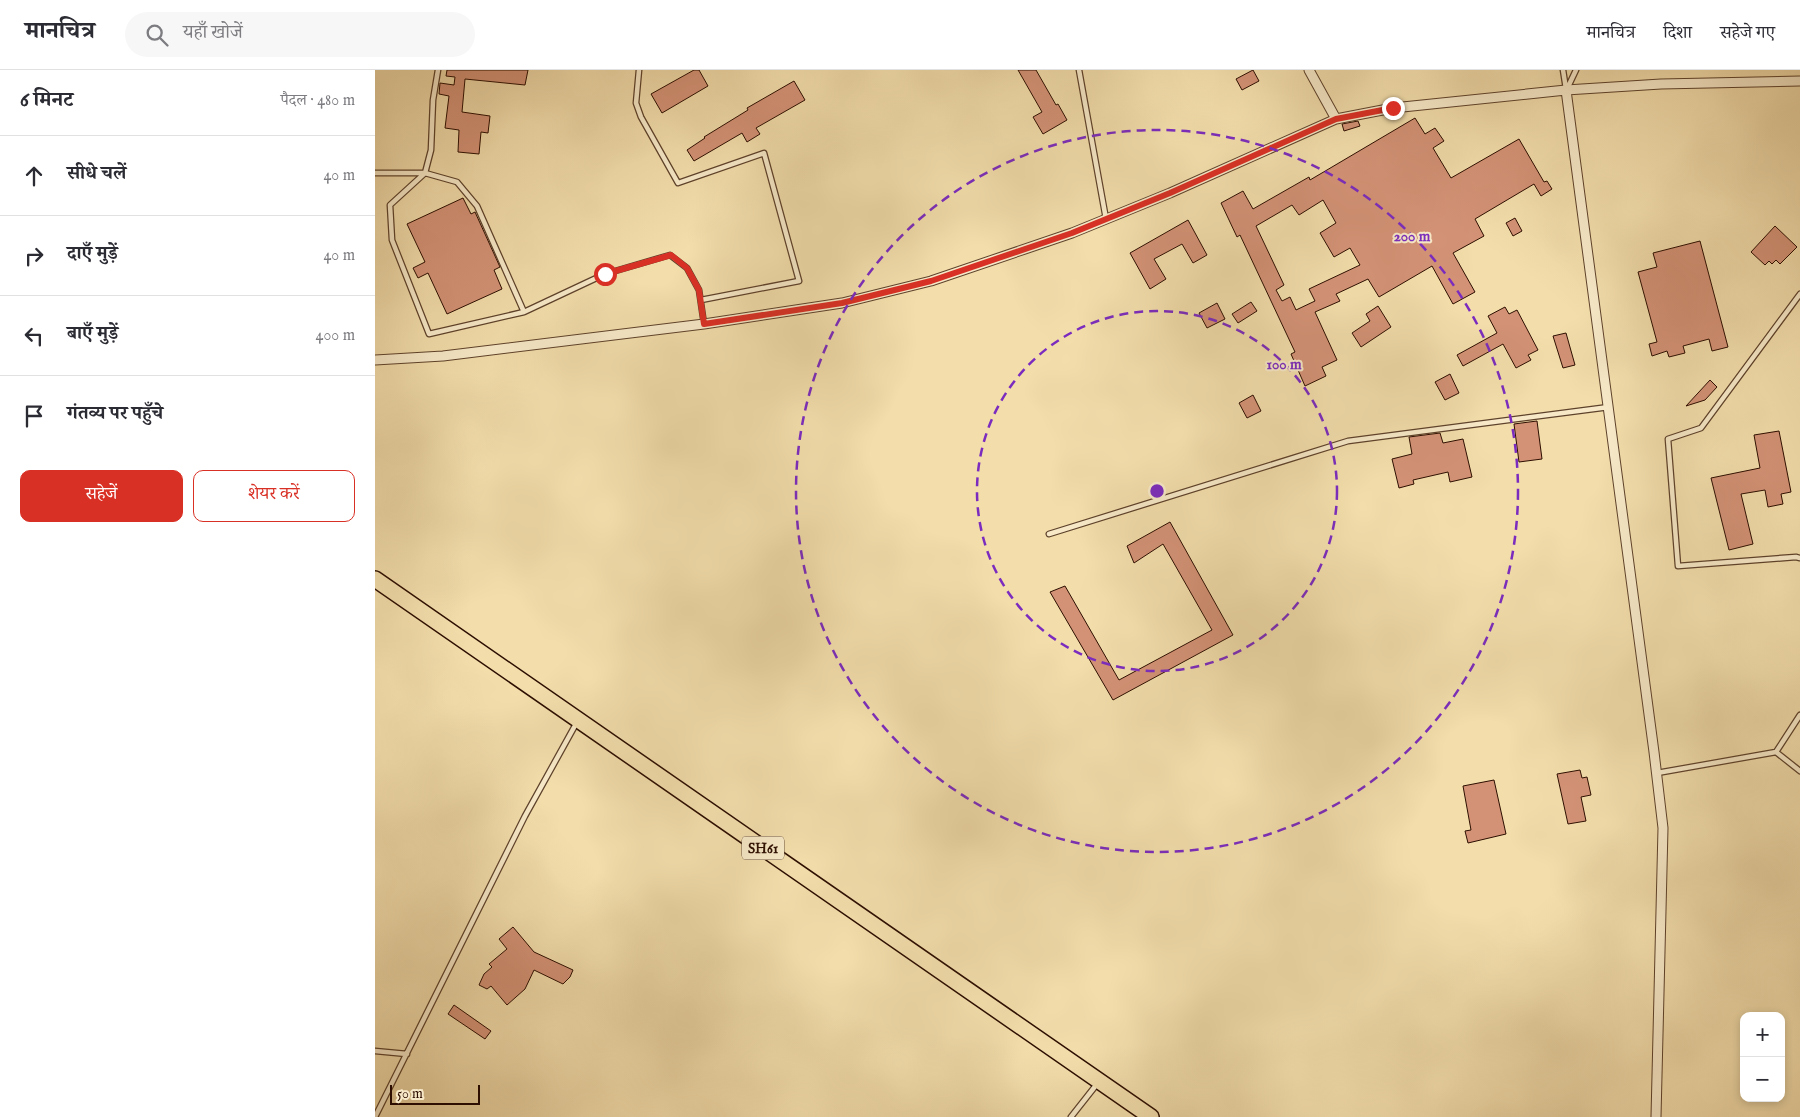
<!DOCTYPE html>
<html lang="hi">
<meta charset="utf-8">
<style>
:root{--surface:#fff;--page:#f7f7f7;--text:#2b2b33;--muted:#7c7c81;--line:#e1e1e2;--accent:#d93025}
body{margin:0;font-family:"IM FELL English","Noto Serif Devanagari",serif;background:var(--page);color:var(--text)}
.controls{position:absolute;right:15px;bottom:15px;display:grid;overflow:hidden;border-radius:10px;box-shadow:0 2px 8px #0003}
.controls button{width:45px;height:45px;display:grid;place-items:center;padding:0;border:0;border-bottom:1px solid var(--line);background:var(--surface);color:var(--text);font:25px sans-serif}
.scale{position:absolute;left:15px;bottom:12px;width:90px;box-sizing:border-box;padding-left:5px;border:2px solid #2d0e00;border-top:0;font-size:14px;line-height:18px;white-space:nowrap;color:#2d0e00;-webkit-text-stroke:4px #f7e9c8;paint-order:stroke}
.stop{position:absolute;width:15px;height:15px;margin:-11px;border:4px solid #d93025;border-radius:50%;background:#fff}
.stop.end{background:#d93025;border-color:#fff;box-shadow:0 1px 5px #0008}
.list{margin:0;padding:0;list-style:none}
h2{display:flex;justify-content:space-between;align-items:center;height:65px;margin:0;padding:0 20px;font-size:21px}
h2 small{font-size:16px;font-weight:400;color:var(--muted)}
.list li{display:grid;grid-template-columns:32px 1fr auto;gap:15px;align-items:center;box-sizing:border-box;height:80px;padding:0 20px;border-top:1px solid var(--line)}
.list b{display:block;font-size:19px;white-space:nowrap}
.list em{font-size:16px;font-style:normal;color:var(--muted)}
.actions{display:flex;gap:10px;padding:15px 20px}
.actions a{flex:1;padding:11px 0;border:1px solid var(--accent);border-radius:10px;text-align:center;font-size:18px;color:var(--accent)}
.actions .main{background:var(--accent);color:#fff}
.icon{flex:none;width:28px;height:28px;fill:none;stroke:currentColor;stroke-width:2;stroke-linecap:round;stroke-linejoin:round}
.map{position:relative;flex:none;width:1425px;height:1047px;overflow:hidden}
header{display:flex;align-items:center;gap:30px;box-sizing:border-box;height:70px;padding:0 25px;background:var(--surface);border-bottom:1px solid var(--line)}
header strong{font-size:24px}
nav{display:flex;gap:28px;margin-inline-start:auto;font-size:18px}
.search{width:350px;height:45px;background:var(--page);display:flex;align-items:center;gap:12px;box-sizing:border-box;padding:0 18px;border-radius:28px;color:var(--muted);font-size:19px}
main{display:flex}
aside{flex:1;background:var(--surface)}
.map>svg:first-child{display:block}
</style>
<header>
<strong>मानचित्र</strong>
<div class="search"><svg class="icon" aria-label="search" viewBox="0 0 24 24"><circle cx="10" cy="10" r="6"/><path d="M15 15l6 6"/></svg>यहाँ खोजें</div>
<nav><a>मानचित्र</a><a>दिशा</a><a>सहेजे गए</a></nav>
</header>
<main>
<aside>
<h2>6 मिनट<small>पैदल · 480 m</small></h2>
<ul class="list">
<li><svg class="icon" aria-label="ahead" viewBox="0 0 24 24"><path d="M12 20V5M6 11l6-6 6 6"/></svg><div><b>सीधे चलें</b></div><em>40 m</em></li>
<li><svg class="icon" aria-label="right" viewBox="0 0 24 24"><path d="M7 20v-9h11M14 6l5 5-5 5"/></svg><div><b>दाएँ मुड़ें</b></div><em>40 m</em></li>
<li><svg class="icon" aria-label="left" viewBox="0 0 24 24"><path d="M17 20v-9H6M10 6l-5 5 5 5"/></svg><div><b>बाएँ मुड़ें</b></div><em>400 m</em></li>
<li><svg class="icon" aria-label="arrive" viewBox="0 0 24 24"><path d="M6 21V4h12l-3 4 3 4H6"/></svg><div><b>गंतव्य पर पहुँचे</b></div></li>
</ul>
<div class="actions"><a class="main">सहेजें</a><a>शेयर करें</a></div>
</aside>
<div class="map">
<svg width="1425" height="1047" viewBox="0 0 1425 1047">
<rect width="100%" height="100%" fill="#f2ddab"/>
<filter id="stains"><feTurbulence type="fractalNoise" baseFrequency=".004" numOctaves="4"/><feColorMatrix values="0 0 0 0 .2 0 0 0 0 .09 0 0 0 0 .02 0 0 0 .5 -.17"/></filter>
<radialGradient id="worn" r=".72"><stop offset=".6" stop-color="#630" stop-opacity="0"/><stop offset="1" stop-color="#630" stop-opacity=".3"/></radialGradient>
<path fill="#d39276" stroke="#2d0e00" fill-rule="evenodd" d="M72 0H153L150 15 90 9 87 42 115 46 113 63 106 62 104 84 83 82 84 60 70 58 74 26 64 24 65 13 79 15 80 7 71 6Z
M319 0H324L333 16 287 43 276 24Z
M643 0H661L681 35 683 34 692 50 668 64 658 47 667 42Z
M878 0 884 11 867 20 861 9Z
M419 11 430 30 381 58 385 64 372 72 367 63 319 91 312 80 330 68 329 67 373 40 372 38Z
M1040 48 1050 64 1060 58 1069 71 1058 78 1076 108 1144 69 1169 112 1172 111 1177 119 1166 126 1159 114 1100 149 1109 166 1078 183 1100 222 1078 234 1057 196 1004 227 993 209 961 224 965 231 940 242 962 290 947 297 951 306 930 316 916 284 920 282 865 165 862 167 846 133 868 121 878 139 934 107 935 110ZM948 130 961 153 945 163 959 187 975 178 985 195 934 219 940 231 921 240 915 227 907 231 901 220 909 215 881 156 917 135 924 145Z
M983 51 985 56 969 61 967 54Z
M88 128 96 144 100 142 125 197 119 200 127 219 72 244 53 203 43 208 38 198 50 192 32 154Z
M1140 148 1147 161 1138 166 1131 153Z
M813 150 832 185 818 193 807 174 779 189 791 209 775 219 755 183Z
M1400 156 1422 177 1405 194 1401 190 1397 194 1394 191 1390 195 1376 182Z
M1325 171 1353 277 1337 281 1334 269 1308 276 1310 283 1294 287 1292 281 1277 286 1274 274 1282 272 1263 202 1282 197 1278 183Z
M876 232 882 241 863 253 857 244Z
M842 233 850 249 832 258 824 243Z
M1003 236 1016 257 986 277 977 263 995 251 991 244Z
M1130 237 1134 244 1142 240 1163 280 1153 285 1156 290 1141 298 1128 274 1088 296 1082 285 1122 263 1113 246Z
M1191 263 1200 295 1188 298 1178 266Z
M1075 304 1084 323 1070 330 1060 312Z
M1335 310 1342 317 1330 330 1311 336Z
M878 325 886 341 872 348 864 333Z
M1162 351 1167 389 1144 392 1139 354Z
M1404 361 1416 422 1406 424 1408 434 1393 437 1390 420 1366 424 1378 474 1354 480 1336 408 1385 398 1379 365Z
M1065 363 1068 373 1088 369 1097 407 1075 412 1073 402 1038 410 1039 414 1024 418 1017 389 1037 384 1034 367Z
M795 452 858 565 738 630 675 522 690 516 744 610 837 560 788 474 759 493 752 476Z
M1205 700 1207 708 1212 707 1216 725 1206 727 1211 751 1193 754 1182 704Z
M1119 710 1131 764 1093 773 1090 761 1096 760 1088 716Z
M138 857 159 882 198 900 195 907 188 914 159 900 150 919 132 935 116 916 112 919 104 915 109 904 117 897 114 894 132 879 124 869Z
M79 935 116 961 110 969 73 944Z"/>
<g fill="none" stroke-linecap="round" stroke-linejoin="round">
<defs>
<path id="service" d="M63 0 58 30 56 80 50 103 15 135 17 170 54 264 149 242
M264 0 261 33 266 47 303 113 389 83 424 211 326 230
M704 0 731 149
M1188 0 1191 19
M1192 19 1201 0
M0 103H50L82 112 102 136 149 242 230 204 295 185 312 198 324 220 329 254
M1425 224 1326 358 1293 369 1303 496 1421 487 1425 488
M674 464 973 371 1234 337
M1401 682 1425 701
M1282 703 1401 682 1425 645
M0 981 32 984
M0 1047 150 746 202 652
M696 1047 722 1014"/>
<path id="minor" d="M934 0 961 49
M1191 20 1286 14 1425 11
M0 290 68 286 329 254 467 233 556 211 697 163 795 123 961 49 1018 38 1191 20 1279 682 1288 758 1281 1047"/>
<path id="primary" d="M0 509 776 1047"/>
</defs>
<use href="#service" stroke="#5e422b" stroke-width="7"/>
<use href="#minor" stroke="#5e422b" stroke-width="11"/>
<use href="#primary" stroke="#2d0e00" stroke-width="18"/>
<use href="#service" stroke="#f7e9c8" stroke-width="4.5"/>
<use href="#minor" stroke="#f7e9c8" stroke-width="9"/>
<use href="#primary" stroke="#f2ddab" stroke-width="15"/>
</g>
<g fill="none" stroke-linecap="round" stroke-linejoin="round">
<path stroke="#d93025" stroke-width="6" d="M230 204 296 185 312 198 324 220 329 254 467 233 556 211 697 163 795 123 961 49 1018 38"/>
</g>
<g fill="none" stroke="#7b2cbf" stroke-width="2.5" stroke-dasharray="9 6">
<circle cx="782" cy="421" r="180"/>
<circle cx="782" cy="421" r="361"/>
</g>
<g text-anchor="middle" stroke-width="4" stroke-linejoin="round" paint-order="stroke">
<rect fill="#f7e9c8" stroke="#6a503c" stroke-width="1" x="367" y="766.5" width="42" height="23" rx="4"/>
<g font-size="14" font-weight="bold" fill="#2d0e00">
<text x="388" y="783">SH61</text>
</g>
</g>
<circle cx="782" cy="421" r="8" fill="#7b2cbf" stroke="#f7e9c8" stroke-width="2.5"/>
<g font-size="15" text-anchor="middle" font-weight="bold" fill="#7b2cbf" stroke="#f7e9c8" stroke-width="4" stroke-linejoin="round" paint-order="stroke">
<text x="1037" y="171">200 m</text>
<text x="909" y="299">100 m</text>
</g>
<rect width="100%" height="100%" filter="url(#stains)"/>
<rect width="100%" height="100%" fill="url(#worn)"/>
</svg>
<div class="controls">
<button>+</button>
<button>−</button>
</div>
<div class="scale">50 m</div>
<div class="stop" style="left:230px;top:204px"></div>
<div class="stop end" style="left:1018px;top:38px"></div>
</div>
</main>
